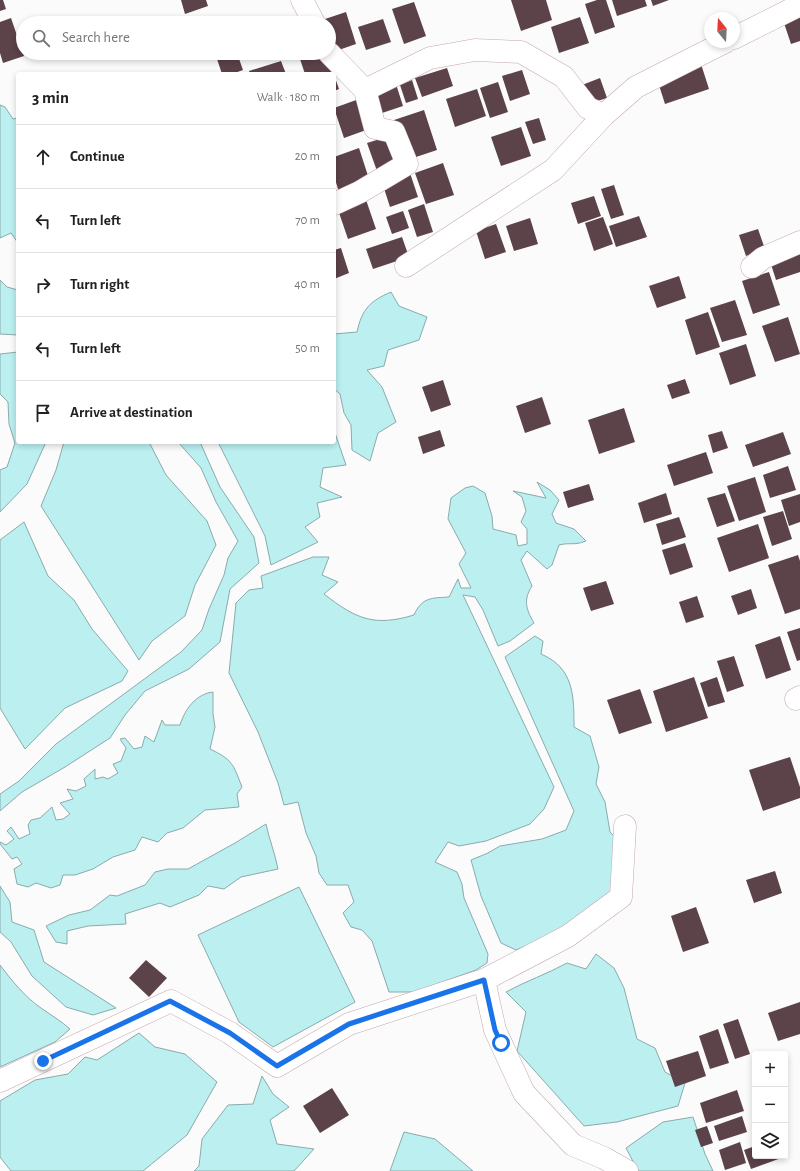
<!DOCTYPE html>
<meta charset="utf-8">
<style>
:root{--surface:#fff;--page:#f2f2f2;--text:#222;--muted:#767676;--line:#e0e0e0}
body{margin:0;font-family:"Alegreya Sans",sans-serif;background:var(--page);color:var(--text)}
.controls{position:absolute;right:12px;bottom:12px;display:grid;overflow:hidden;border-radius:4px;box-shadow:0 2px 6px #0003}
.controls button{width:36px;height:36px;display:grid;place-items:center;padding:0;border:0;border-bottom:1px solid var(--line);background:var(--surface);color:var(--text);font:20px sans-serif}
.compass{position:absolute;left:704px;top:12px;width:36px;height:36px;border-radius:50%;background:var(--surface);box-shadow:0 2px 6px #0003;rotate:342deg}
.stop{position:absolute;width:12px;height:12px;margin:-9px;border:3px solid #1a73e8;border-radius:50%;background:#fff}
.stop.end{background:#1a73e8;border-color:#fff;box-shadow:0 1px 4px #0008}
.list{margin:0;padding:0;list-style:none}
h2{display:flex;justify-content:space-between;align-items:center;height:52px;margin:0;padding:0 16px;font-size:17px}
h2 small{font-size:13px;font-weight:400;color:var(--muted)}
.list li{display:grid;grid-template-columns:26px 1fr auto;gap:12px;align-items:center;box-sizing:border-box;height:64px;padding:0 16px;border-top:1px solid var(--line)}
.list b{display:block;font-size:15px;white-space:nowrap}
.list em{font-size:13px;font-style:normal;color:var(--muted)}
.icon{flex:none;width:22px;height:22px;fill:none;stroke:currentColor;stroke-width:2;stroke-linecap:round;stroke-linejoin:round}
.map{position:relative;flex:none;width:800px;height:1171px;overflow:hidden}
.search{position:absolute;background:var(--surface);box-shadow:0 2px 6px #0003;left:16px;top:16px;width:320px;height:44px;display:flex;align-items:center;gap:10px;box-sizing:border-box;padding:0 14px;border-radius:22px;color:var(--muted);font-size:15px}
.panel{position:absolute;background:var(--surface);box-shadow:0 2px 6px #0003;left:16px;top:72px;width:320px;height:372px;border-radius:4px}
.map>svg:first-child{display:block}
</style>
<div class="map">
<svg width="800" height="1171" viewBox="0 0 800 1171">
<rect width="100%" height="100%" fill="#fbfbfb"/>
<path fill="#bbeff0" stroke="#8aabac" d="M0 105 5 107 13 119 18 118V243L11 233 0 238Z
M0 280 7 287 18 290V335L0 334Z
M391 292 399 306 427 317 419 340 388 350 384 366 367 370 382 387 396 422 378 433 370 461 352 450 351 425 344 413 340 394 334 389V334L357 332C362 309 370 301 391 292Z
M18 352V442H46L27 484 0 512V470L7 467 15 443 9 424 8 402 0 394V354Z
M334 430 346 465 323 468 320 487 342 497 317 503 320 517 305 527 318 542 271 565 265 536 218 442H334Z
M64 442H149L166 475 207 521 216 545 195 585 185 616 152 641 139 660 41 506 56 470Z
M178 442H200L220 487 254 537 259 563 230 589 220 642 189 669 145 691 125 715 110 738 65 767 22 792 0 811V794L19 781 56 744 181 652 202 630 209 609 224 575 228 558 238 541 216 502 201 468Z
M537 482 550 490 559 500 552 514 556 523 574 529 586 541C573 546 571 542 559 545L552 565 547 569 527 551 521 560 532 586C523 600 526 609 534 623L510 641 498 646 483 610 475 597 463 595 554 787 544 809 530 824 486 841 459 846 448 842 435 862 457 872 462 884 464 898 488 954 487 963 476 970 414 992H389L372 941 362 930 351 927 343 913 354 902 348 885H327L319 873 316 856 306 833 298 802 284 805 278 783 258 732 229 673 236 603 249 590 263 588 261 576 313 557H329L322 575 338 582 324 594C356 619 374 627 414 615 422 597 432 598 449 597L458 579 461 588H471L459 564 466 553 448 519 451 498 465 488 473 486 485 493 492 516 493 529 516 535 518 546 527 544V529L521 522 526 511 522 497 513 491 546 498Z
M24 522 48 576 74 600 92 629 128 671 122 681 65 708 25 749 0 708V540Z
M535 636 543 641 541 654C574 668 574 696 574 727L590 736 599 767 596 784 605 802 610 832 622 844 610 895 567 929 516 950 501 943 481 896 471 860 488 853 500 846 542 839 566 830 574 811 505 657Z
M213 692V714L215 727 210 749C233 760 233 764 242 787L237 794 239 807 205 810 183 828 167 833 158 842 142 837 135 850 113 857 93 869 75 875H63L60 885 51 888 36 883 28 887 17 884 14 869 22 864 17 857 12 859 0 844V842L6 845 14 839 7 831 11 827 19 839 30 834 28 825 31 820 40 818 52 807 56 820 63 819 70 814 60 803 73 799 67 789 76 791 86 786 84 779 95 769V779L103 777 108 779 118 773 113 764 121 761 126 748 120 739 125 738 134 749 142 747 145 736 154 742 162 720 165 725H180C185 709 196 694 213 692Z
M266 824C269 839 275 853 278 869L241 877 224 889 208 886 199 895 170 907 160 903 125 914 126 924 88 926 67 931V944L56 942 46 926 69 915 90 910 110 895 117 896 145 885 155 872 168 869H188L235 843Z
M0 886 10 902 12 922 34 930 44 962 116 1008 93 1015 66 1007 32 976 11 942 0 932Z
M299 887 355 1002 273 1047 239 1022 198 935Z
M596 954 614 968 624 988 637 1039 655 1048 665 1072 685 1083 678 1106 617 1122 584 1126 517 1051 526 1012 506 992C526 981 547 974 567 963L586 969Z
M0 965C12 981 25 997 41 1008 51 1015 61 1021 70 1029L55 1042 0 1067Z
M139 1033 155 1047 185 1054 217 1082 187 1135 143 1171H11L0 1157V1101L35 1080 68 1074 85 1057 97 1060Z
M262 1076 273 1094 289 1107 270 1120 277 1144 314 1149 294 1171H194L199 1166 202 1139 228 1105 253 1104Z
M693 1117 705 1154 713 1171H638L626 1148 663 1122Z
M404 1132 435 1139 473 1171H390Z"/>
<path fill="#5c4249" d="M0 0H3L6 9 0 11Z
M181 0H206L208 6 185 14Z
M511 0H546L552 20 521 31Z
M597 0H606L615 27 595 34 585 4Z
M612 0H645L647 6 617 16Z
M651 0H669L653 6Z
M414 2 426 36 404 44 392 9Z
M800 11V41L791 44 782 17Z
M346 12 356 44 330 53 329 23H320L319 21Z
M580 17 589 43 559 53 551 27Z
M11 18 24 56 3 63 0 53V22Z
M266 18 268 23H252Z
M383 19 391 42 366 50 358 27Z
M215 53H237L243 70 232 74H222Z
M308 53H327L334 74H305L299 56Z
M281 61 286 74H250L249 71Z
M701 64 709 89 665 104 657 79Z
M447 68 453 86 422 97 415 78Z
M522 70 530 94 510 101 502 76Z
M334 75 339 89 334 91Z
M600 78 607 98 588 104 582 85Z
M412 80 418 99 406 103 400 85Z
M395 81 403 106 379 114 371 89Z
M498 82 508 112 490 118 480 88Z
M477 89 486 116 455 127 446 99Z
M359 99 369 129 344 138 334 108Z
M424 110 437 150 407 160 394 120Z
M539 118 546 140 533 144 525 122Z
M521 127 531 156 501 166 491 137Z
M393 135 402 162 377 171 367 143Z
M359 148 370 182 339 192 334 176V157Z
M443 163 454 195 426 204 415 173Z
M409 170 418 197 390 207 381 179Z
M614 185 624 215 611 219 601 189Z
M364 194 376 229 348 239 336 204Z
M594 196 601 216 578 224 571 203Z
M424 204 433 232 417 237 408 210Z
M403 211 409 228 392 234 386 217Z
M639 216 647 237 616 247 609 226Z
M603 217 613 244 594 251 585 223Z
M530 218 538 244 514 251 506 226Z
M496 224 506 252 485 259 476 231Z
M758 229 765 249 746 256 739 235Z
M402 237 409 257 373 269 366 249Z
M341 248 349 273 334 279V250Z
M800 248V272L776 280 769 258Z
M769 272 780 305 753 314 742 281Z
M679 276 686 298 657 308 649 286Z
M735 300 747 335 722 342 710 308Z
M708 312 720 347 696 355 685 320Z
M788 317 800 354 775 362 762 326Z
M746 344 756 376 730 385 719 353Z
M685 379 690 393 672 399 667 385Z
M443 380 451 405 431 412 422 387Z
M542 397 551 424 525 433 516 406Z
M624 408 635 442 599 454 588 420Z
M440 430 445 446 423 454 418 437Z
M722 431 728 448 713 453 708 435Z
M783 432 791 454 753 467 745 445Z
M706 452 713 473 674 486 667 465Z
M788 466 796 490 770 498 763 475Z
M755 477 766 512 739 521 727 486Z
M589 484 594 500 568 508 563 492Z
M666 493 672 514 644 523 638 503Z
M725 493 735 521 717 527 707 498Z
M800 494V522L789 526 781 500Z
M783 511 792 539 772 546 763 517Z
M679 517 686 537 662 545 656 524Z
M758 524 769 558 729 572 717 538Z
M685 543 693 567 670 575 662 550Z
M798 555 800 561V609L785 614 768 565Z
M606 581 614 604 591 611 583 588Z
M751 589 757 608 738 615 731 596Z
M697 596 704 617 686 623 679 602Z
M800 628V660L797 661 787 632Z
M780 636 791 670 766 679 755 645Z
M734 656 744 686 727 692 717 661Z
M694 677 708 718 666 732 653 691Z
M717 677 725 702 708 707 700 683Z
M640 689 652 723 619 734 607 700Z
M790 757 800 787V798L763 811 749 770Z
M775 871 782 893 754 903 746 880Z
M696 907 709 943 683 952 671 916Z
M146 960 167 978 149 997 129 978Z
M800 1002V1034L778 1041 768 1013Z
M738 1019 750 1054 735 1059 723 1024Z
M718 1029 729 1063 710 1069 699 1036Z
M698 1051 706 1076 675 1087 666 1061Z
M332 1088 349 1115 320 1133 303 1106Z
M737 1090 744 1111 706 1123 700 1103Z
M742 1116 747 1132 719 1141 714 1126Z
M707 1126 713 1143 701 1147 695 1130Z
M740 1142 746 1163 725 1170 719 1150Z
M755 1146V1156L784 1157 751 1169 744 1150Z"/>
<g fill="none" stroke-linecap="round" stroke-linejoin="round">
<defs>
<path id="minor" d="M302 0 314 23
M734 38 800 5
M329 53 365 90 430 58 475 50 521 52 564 77 588 108 604 115 636 87 725 42
M334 204 360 192 407 164 394 132 375 128 365 90
M406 266 553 170 604 115
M752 267 763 258 800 242
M796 699 800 697
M484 980 568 936 621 897 625 826
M0 1081 171 1001 230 1033 277 1066 349 1024 484 980 495 1030 524 1093 573 1145 604 1158 627 1171"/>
</defs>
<use href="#minor" stroke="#c6a7af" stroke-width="23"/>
<use href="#minor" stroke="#fff" stroke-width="22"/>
</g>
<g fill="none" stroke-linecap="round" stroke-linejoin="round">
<path stroke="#1a73e8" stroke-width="5" d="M43 1061 170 1001 230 1033 277 1066 349 1024 484 980 495 1030 501 1043"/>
</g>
</svg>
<div class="controls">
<button>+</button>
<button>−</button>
<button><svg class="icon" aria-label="layers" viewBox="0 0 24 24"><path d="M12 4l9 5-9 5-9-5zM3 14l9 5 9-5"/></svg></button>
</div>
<svg class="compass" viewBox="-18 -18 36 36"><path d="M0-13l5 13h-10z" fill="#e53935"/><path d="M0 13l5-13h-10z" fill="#767676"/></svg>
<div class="stop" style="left:501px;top:1043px"></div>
<div class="stop end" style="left:43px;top:1061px"></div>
<div class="search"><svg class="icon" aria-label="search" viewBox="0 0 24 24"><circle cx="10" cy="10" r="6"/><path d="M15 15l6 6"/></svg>Search here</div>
<section class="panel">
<h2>3 min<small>Walk · 180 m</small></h2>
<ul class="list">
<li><svg class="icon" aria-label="ahead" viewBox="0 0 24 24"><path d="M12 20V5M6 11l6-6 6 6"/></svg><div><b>Continue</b></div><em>20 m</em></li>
<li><svg class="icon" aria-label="left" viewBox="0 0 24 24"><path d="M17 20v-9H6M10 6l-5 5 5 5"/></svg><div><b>Turn left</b></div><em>70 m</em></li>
<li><svg class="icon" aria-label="right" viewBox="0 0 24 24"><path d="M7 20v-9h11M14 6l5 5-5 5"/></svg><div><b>Turn right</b></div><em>40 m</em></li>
<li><svg class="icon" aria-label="left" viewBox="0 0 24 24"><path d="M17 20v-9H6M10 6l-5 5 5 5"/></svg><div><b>Turn left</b></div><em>50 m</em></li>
<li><svg class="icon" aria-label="arrive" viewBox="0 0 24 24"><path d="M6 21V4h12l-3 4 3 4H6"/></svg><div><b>Arrive at destination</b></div></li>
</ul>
</section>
</div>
